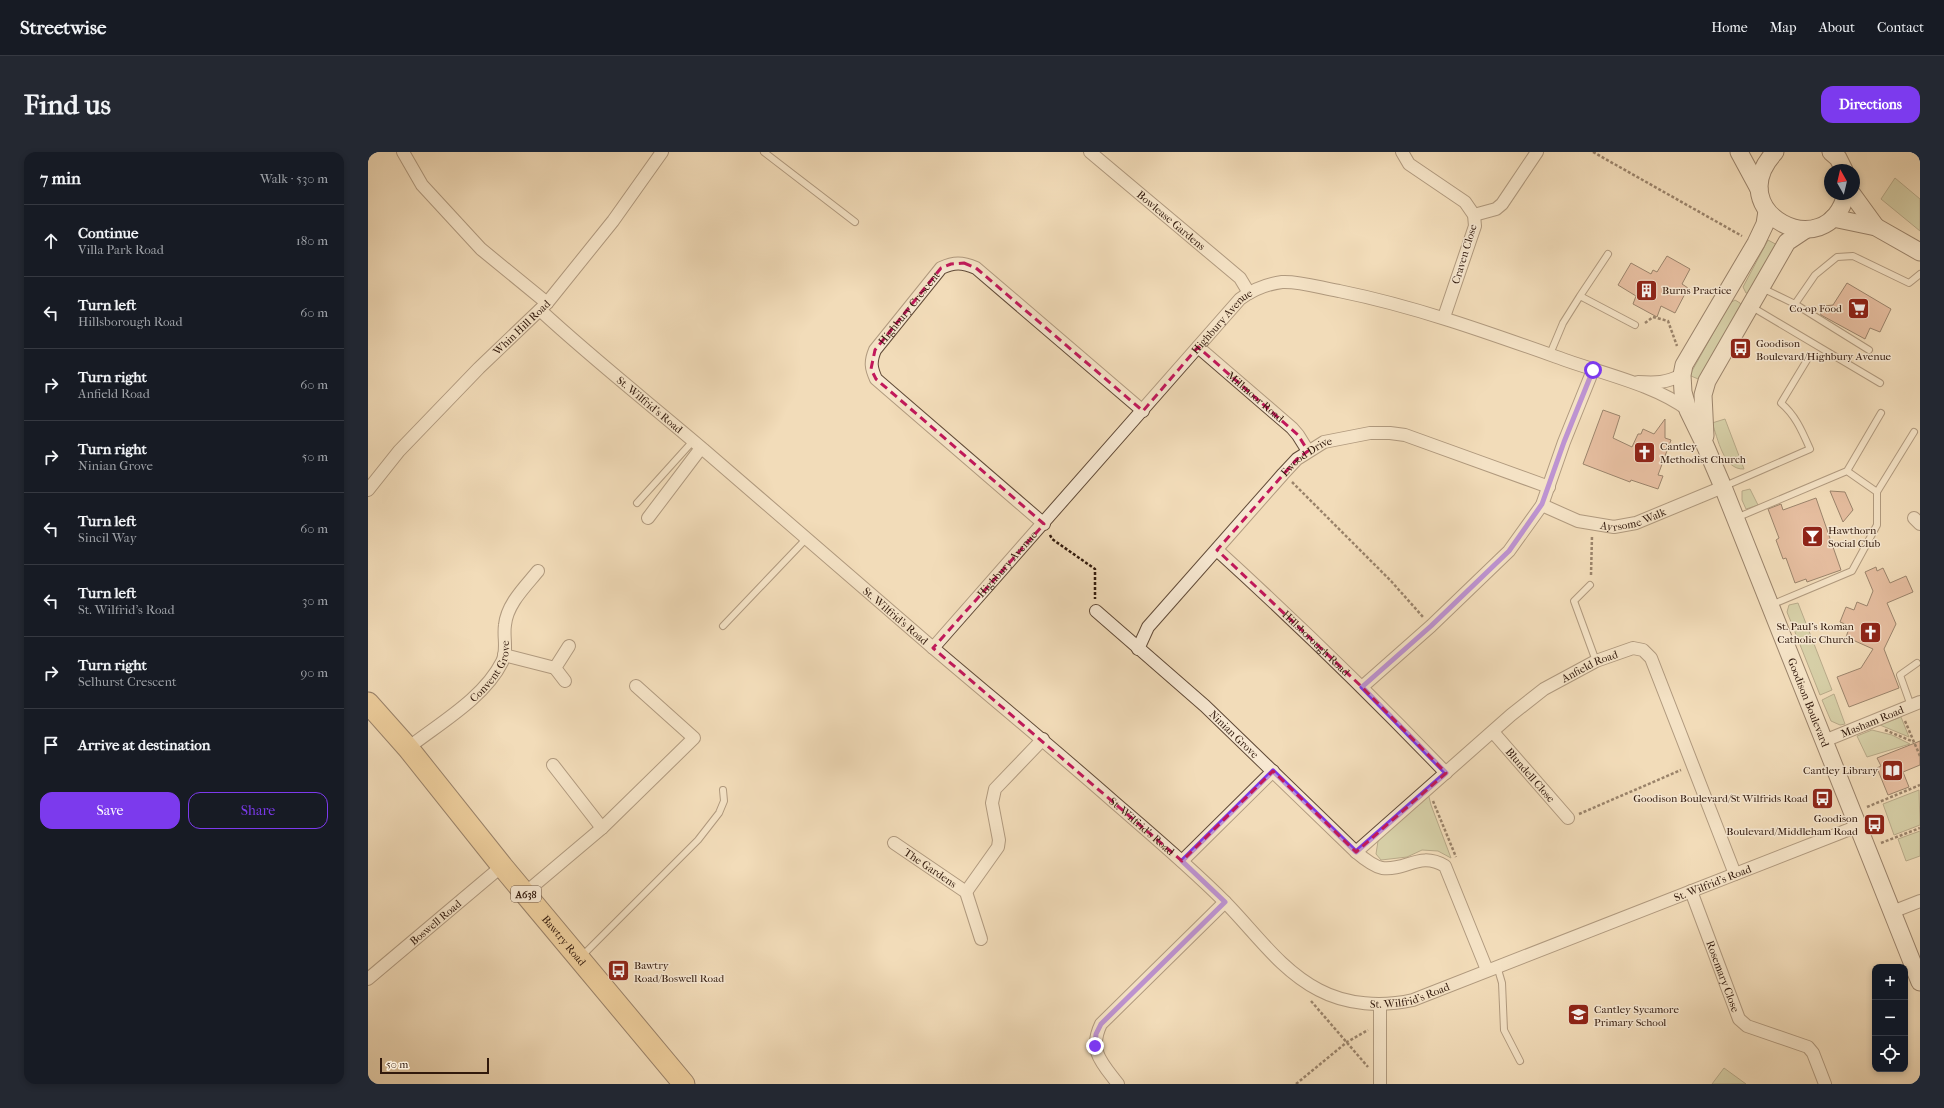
<!DOCTYPE html>
<meta charset="utf-8">
<style>
:root{--surface:#171b24;--page:#242831;--text:#f1f3f6;--muted:#9ea1a6;--line:#363941;--accent:#7c3aed}
body{margin:0;font-family:"IM FELL French Canon",serif;background:var(--page);color:var(--text)}
.controls{position:absolute;right:12px;bottom:12px;display:grid;overflow:hidden;border-radius:8px;box-shadow:0 2px 6px #0003}
.controls button{width:36px;height:36px;display:grid;place-items:center;padding:0;border:0;border-bottom:1px solid var(--line);background:var(--surface);color:var(--text);font:20px sans-serif}
.compass{position:absolute;left:1456px;top:12px;width:36px;height:36px;border-radius:50%;background:var(--surface);box-shadow:0 2px 6px #0003;rotate:352deg}
.scale{position:absolute;left:12px;bottom:10px;width:109px;box-sizing:border-box;padding-left:4px;border:2px solid #31190c;border-top:0;font-size:11px;line-height:14px;white-space:nowrap;color:#31190c;-webkit-text-stroke:3px #f7e8d2;paint-order:stroke}
.stop{position:absolute;width:12px;height:12px;margin:-9px;border:3px solid #7c3aed;border-radius:50%;background:#fff}
.stop.end{background:#7c3aed;border-color:#fff;box-shadow:0 1px 4px #0008}
.list{margin:0;padding:0;list-style:none}
h2{display:flex;justify-content:space-between;align-items:center;height:52px;margin:0;padding:0 16px;font-size:17px}
h2 small{font-size:13px;font-weight:400;color:var(--muted)}
.list li{display:grid;grid-template-columns:26px 1fr auto;gap:12px;align-items:center;box-sizing:border-box;height:72px;padding:0 16px;border-top:1px solid var(--line)}
.list b{display:block;font-size:15px;white-space:nowrap}
.list p{margin:0;font-size:13px;white-space:nowrap;color:var(--muted)}
.list em{font-size:13px;font-style:normal;color:var(--muted)}
.actions{display:flex;gap:8px;padding:12px 16px}
.actions a{flex:1;padding:9px 0;border:1px solid var(--accent);border-radius:12px;text-align:center;font-size:14px;color:var(--accent)}
.actions .main{background:var(--accent);color:#fff}
.icon{flex:none;width:22px;height:22px;fill:none;stroke:currentColor;stroke-width:2;stroke-linecap:round;stroke-linejoin:round}
.map{position:relative;flex:none;width:1552px;height:932px;overflow:hidden;border-radius:12px}
header{display:flex;align-items:center;gap:24px;box-sizing:border-box;height:56px;padding:0 20px;background:var(--surface);border-bottom:1px solid var(--line)}
header strong{font-size:19px}
nav{display:flex;gap:22px;margin-inline-start:auto;font-size:14px}
.intro{display:flex;align-items:center;justify-content:space-between;box-sizing:border-box;height:96px;padding:0 24px}
h1{margin:0;font-size:28px}
.button{padding:10px 18px;border-radius:12px;background:var(--accent);color:#fff;font-size:14px;font-weight:700}
main{display:flex;gap:24px;padding:0 24px}
aside{flex:1;background:var(--surface);border-radius:12px;box-shadow:0 2px 6px #0003}
.map>svg:first-child{display:block}
</style>
<header>
<strong>Streetwise</strong>
<nav><a>Home</a><a>Map</a><a>About</a><a>Contact</a></nav>
</header>
<div class="intro"><h1>Find us</h1><a class="button">Directions</a></div>
<main>
<aside>
<h2>7 min<small>Walk · 530 m</small></h2>
<ul class="list">
<li><svg class="icon" aria-label="ahead" viewBox="0 0 24 24"><path d="M12 20V5M6 11l6-6 6 6"/></svg><div><b>Continue</b><p>Villa Park Road</p></div><em>180 m</em></li>
<li><svg class="icon" aria-label="left" viewBox="0 0 24 24"><path d="M17 20v-9H6M10 6l-5 5 5 5"/></svg><div><b>Turn left</b><p>Hillsborough Road</p></div><em>60 m</em></li>
<li><svg class="icon" aria-label="right" viewBox="0 0 24 24"><path d="M7 20v-9h11M14 6l5 5-5 5"/></svg><div><b>Turn right</b><p>Anfield Road</p></div><em>60 m</em></li>
<li><svg class="icon" aria-label="right" viewBox="0 0 24 24"><path d="M7 20v-9h11M14 6l5 5-5 5"/></svg><div><b>Turn right</b><p>Ninian Grove</p></div><em>50 m</em></li>
<li><svg class="icon" aria-label="left" viewBox="0 0 24 24"><path d="M17 20v-9H6M10 6l-5 5 5 5"/></svg><div><b>Turn left</b><p>Sincil Way</p></div><em>60 m</em></li>
<li><svg class="icon" aria-label="left" viewBox="0 0 24 24"><path d="M17 20v-9H6M10 6l-5 5 5 5"/></svg><div><b>Turn left</b><p>St. Wilfrid's Road</p></div><em>30 m</em></li>
<li><svg class="icon" aria-label="right" viewBox="0 0 24 24"><path d="M7 20v-9h11M14 6l5 5-5 5"/></svg><div><b>Turn right</b><p>Selhurst Crescent</p></div><em>90 m</em></li>
<li><svg class="icon" aria-label="arrive" viewBox="0 0 24 24"><path d="M6 21V4h12l-3 4 3 4H6"/></svg><div><b>Arrive at destination</b></div></li>
</ul>
<div class="actions"><a class="main">Save</a><a>Share</a></div>
</aside>
<div class="map">
<svg width="1552" height="932" viewBox="0 0 1552 932">
<rect width="100%" height="100%" fill="#f2dcb9"/>
<filter id="stains"><feTurbulence type="fractalNoise" baseFrequency=".005" numOctaves="4"/><feColorMatrix values="0 0 0 0 .2 0 0 0 0 .09 0 0 0 0 .02 0 0 0 .5 -.17"/></filter>
<radialGradient id="worn" r=".72"><stop offset=".6" stop-color="#630" stop-opacity="0"/><stop offset="1" stop-color="#630" stop-opacity=".3"/></radialGradient>
<path fill="#b6c293" stroke="#746e50" d="M1527 26 1552 47V79L1513 47Z
M1400 88 1411 94 1383 142 1378 141 1375 135Z
M1367 148 1372 151 1374 155 1335 229 1323 224 1324 219 1362 151Z
M1357 267 1376 317C1355 318 1350 286 1344 271Z
M1382 337 1390 353 1378 357 1374 348V339Z
M1430 451 1464 538 1452 543 1419 460 1421 453Z
M1466 542 1477 572 1472 573 1463 569 1454 548Z
M1533 565 1541 585 1512 573Z
M1504 578 1524 583 1542 592 1499 605 1489 584Z
M1551 638 1552 673 1526 683 1515 652Z
M1060 641 1063 653 1083 706 1070 699 1054 698 1039 705 1013 708 1008 702 1010 689Z
M1552 679V704L1538 709 1530 687Z
M1356 916 1378 932H1344Z"/>
<path fill="#d89982" stroke="#31190c" d="M1299 104 1322 117 1314 132 1320 136 1307 161 1293 154 1289 165 1265 152 1268 144 1250 133 1263 111 1283 122 1285 118 1289 120Z
M1479 131 1523 157 1512 180 1502 176 1497 187 1453 163 1452 160 1456 154 1465 153Z
M1235 258 1252 264 1245 286 1264 295 1270 282H1273L1275 277 1286 282 1297 267V286L1303 288 1290 323 1295 324 1290 337 1263 328 1262 330 1215 312Z
M1462 339 1477 340 1485 358 1475 370Z
M1448 346 1473 418 1439 430 1438 427 1427 431 1418 406 1415 407 1408 388 1411 386 1400 357 1413 352 1415 358Z
M1508 415 1509 419 1515 416 1522 431 1538 424 1545 440 1519 451 1528 472 1516 497 1531 536 1481 555 1469 525 1493 516 1505 497 1478 485 1482 474 1472 470 1478 455 1486 458 1489 450 1499 454 1505 439 1497 420Z
M1552 589V613L1535 620 1541 635 1520 643 1509 616 1513 614 1509 606Z"/>
<g fill="none" stroke-linecap="round" stroke-linejoin="round">
<defs>
<path id="lane" d="M396 0 487 70
M1394 136 1427 152 1447 123 1469 105 1485 104 1541 131 1552 122
M1212 144 1240 102
M1427 152 1501 198
M1384 155 1512 231
M1182 202 1195 171 1212 144 1267 173
M1357 334 1442 297C1434 279 1428 264 1413 251L1439 208
M1509 340 1546 280
M269 351 325 289
M1368 366 1479 319
M1222 433 1206 449 1228 509
M1403 453 1484 419 1509 373V340L1479 319 1513 261
M355 474 438 387
M1543 554 1532 523 1549 511
M214 804 330 688 351 661 356 649 355 638
M1129 814 1134 831 1136 878 1152 909"/>
<g id="street">
<path d="M35 0 54 33 113 97 179 151"/>
<path id="s1" d="M722 0 872 126 881 141"/>
<path d="M1034 0 1041 12 1097 50 1106 63 1107 74 1076 165"/>
<path d="M1106 63 1128 57 1134 52 1169 0"/>
<path id="s2" d="M172 158C225 207 281 251 336 298 412 364 488 430 564 495 625 547 686 597 746 650 783 682 821 714 856 749 886 779 912 818 951 838 979 853 1014 855 1045 848L1490 674"/>
<path id="s3" d="M830 195 924 276 930 283 940 299"/>
<path d="M1270 230C1289 231 1297 231 1314 223"/>
<path id="s4" d="M0 338 31 299 111 216 179 151 245 69 294 0"/>
<path id="s5" d="M1174 353 1210 369 1246 375 1268 371 1355 335"/>
<path d="M280 366 333 296"/>
<path d="M1546 366 1552 372"/>
<path id="s6" d="M676 372 508 227C503 216 502 210 507 198L573 116C586 110 594 110 608 116L775 259"/>
<path id="s7" d="M849 398C928 470 1004 544 1078 621"/>
<path id="s8" d="M728 459 837 554 988 700C995 706 1005 714 1014 716 1039 719 1051 699 1077 714L1119 818"/>
<path id="s9" d="M565 496 872 147C884 138 899 132 914 130 932 129 953 136 971 139 1050 155 1124 182 1200 209 1237 222 1289 234 1320 258"/>
<path id="s10" d="M770 497 780 475 915 322 929 307 956 290 1002 281H1022L1037 283 1181 335"/>
<path d="M136 503 187 516"/>
<path d="M197 529 187 516 201 494"/>
<path d="M994 535 1063 474 1141 399 1174 353 1196 290 1225 218"/>
<path id="s11" d="M1125 580 1200 666"/>
<path id="s12" d="M1456 589 1552 550"/>
<path id="s13" d="M40 596C72 571 116 546 134 510 140 498 135 485 137 473 139 452 157 435 170 419"/>
<path d="M185 613 234 676"/>
<path id="s14" d="M526 691 598 740 613 787"/>
<path id="s15" d="M988 700 1143 563 1176 537 1228 509 1265 496 1275 498 1283 506 1367 722"/>
<path d="M814 709 905 619"/>
<path id="s16" d="M1323 739 1371 867 1379 874 1440 895 1445 901 1457 932"/>
<path d="M598 740 630 695 631 688 624 651 627 637 675 587"/>
<path d="M157 741 234 676 326 586 268 534"/>
<path d="M1524 760 1552 749"/>
<path id="s17" d="M0 827 134 714"/>
<path d="M1012 852V932"/>
<path d="M750 932C734 911 720 899 733 872L857 750"/>
</g>
<g id="secondary">
<path d="M1371 0 1391 37"/>
<path d="M1407 0C1351 60 1459 116 1478 42"/>
<path d="M1463 0 1470 6 1476 18"/>
<path d="M1484 42 1508 75"/>
<path id="s18" d="M1399 59 1397 72 1388 91 1316 213 1314 223 1315 240 1320 258 1337 293 1355 335 1552 830"/>
<path d="M1465 66 1508 75 1552 100"/>
<path d="M1337 284 1335 243 1339 229 1419 90 1437 78"/>
</g>
<g id="highway">
<path id="s19" d="M0 551 40 596 134 714 316 932"/>
</g>
</defs>
<use href="#lane" stroke="#614a37" stroke-width="8"/>
<use href="#street" stroke="#614a37" stroke-width="14"/>
<use href="#secondary" stroke="#31190c" stroke-width="19"/>
<use href="#highway" stroke="#31190c" stroke-width="23"/>
<path stroke="#31190c" stroke-width="2.5" stroke-dasharray="3 2" stroke-linecap="butt" d="M1225 0 1374 84
M1277 171 1285 165 1300 169 1309 194
M924 330 1023 429 1055 465
M682 383 684 387 727 417V447
M1223 423 1224 384
M1537 569 1552 604
M1517 578 1546 590
M1065 649 1088 705
M1499 655 1552 633
M1211 662 1313 618
M1513 691 1552 676
M943 849 1000 915
M928 932 979 890 1000 878"/>
<use href="#lane" stroke="#f7e8d2" stroke-width="6"/>
<use href="#street" stroke="#f7e8d2" stroke-width="12"/>
<use href="#secondary" stroke="#f7e8d2" stroke-width="17"/>
<use href="#highway" stroke="#e9be7c" stroke-width="21"/>
</g>
<g fill="none" stroke-linecap="round" stroke-linejoin="round">
<path stroke="#7c3aed" stroke-width="5" d="M727 894 728 882 733 872 857 750 814 709 905 619 988 700 1078 621 994 535 1063 474 1141 399 1174 352 1196 290 1225 218"/>
</g>
<path d="M0 0H1552V932H0ZM596 111 608 116 775 259 830 195 930 283 940 299 929 307 849 398 994 535 1078 621 988 700 905 619 814 709 565 496 676 372 508 227 503 217 507 198 573 116 583 112Z" fill="#f2dcb9" fill-opacity=".55" fill-rule="evenodd"/>
<path fill="none" stroke="#c2185b" stroke-width="3" stroke-dasharray="8 5" stroke-linejoin="round" d="M596 111 608 116 775 259 830 195 930 283 940 299 929 307 849 398 994 535 1078 621 988 700 905 619 814 709 565 496 676 372 508 227 503 217 507 198 573 116 583 112Z"/>
<defs>
<symbol id="building-square" viewBox="-11 -11 22 22"><rect x="-9" y="-9" width="18" height="18" rx="4" fill="#8f2418" stroke="#f7e8d2"/><path d="M-4-6H4V6H1V3H-1V6H-4ZM-2.5-4.3h1.7v1.8h-1.7ZM.8-4.3h1.7v1.8H.8ZM-2.5-1h1.7V.8h-1.7ZM.8-1h1.7V.8H.8Z" fill="#fff"/></symbol>
<symbol id="supermarket-square" viewBox="-11 -11 22 22"><rect x="-9" y="-9" width="18" height="18" rx="4" fill="#8f2418" stroke="#f7e8d2"/><path d="M-6-5.5h2.5l.6 2H6L4.5 2H-2.5L-4.4-4H-6ZM-1.5 3.2a1.3 1.3 0 1 0 .1 0ZM3 3.2a1.3 1.3 0 1 0 .1 0Z" fill="#fff"/></symbol>
<symbol id="bus-square" viewBox="-11 -11 22 22"><rect x="-9" y="-9" width="18" height="18" rx="4" fill="#8f2418" stroke="#f7e8d2"/><path d="M-5-6H5V4H4V6H2V4H-2V6H-4V4H-5ZM-3.5-4V0h7V-4ZM-3.5 1.2v1.5H-2V1.2ZM2 1.2v1.5H3.5V1.2Z" fill="#fff"/></symbol>
<symbol id="church-square" viewBox="-11 -11 22 22"><rect x="-9" y="-9" width="18" height="18" rx="4" fill="#8f2418" stroke="#f7e8d2"/><path d="M-1.2-6h2.4v3.5h3.3v2.4h-3.3V6h-2.4V-.1h-3.3v-2.4h3.3Z" fill="#fff"/></symbol>
<symbol id="bar-square" viewBox="-11 -11 22 22"><rect x="-9" y="-9" width="18" height="18" rx="4" fill="#8f2418" stroke="#f7e8d2"/><path d="M-6-5H6L.8 .8V4.5H3.5V6h-7V4.5H-.8V.8Z" fill="#fff"/></symbol>
<symbol id="library-square" viewBox="-11 -11 22 22"><rect x="-9" y="-9" width="18" height="18" rx="4" fill="#8f2418" stroke="#f7e8d2"/><path d="M-6-4Q-3-5.5-.7-3.5V5Q-3 3-6 4ZM6-4Q3-5.5 .7-3.5V5Q3 3 6 4Z" fill="#fff"/></symbol>
<symbol id="school-square" viewBox="-11 -11 22 22"><rect x="-9" y="-9" width="18" height="18" rx="4" fill="#8f2418" stroke="#f7e8d2"/><path d="M0-5L7-2L0 1L-7-2ZM-4 1L0 2.5L4 1V4Q0 6-4 4Z" fill="#fff"/></symbol>
</defs>
<g fill-rule="evenodd">
<use href="#building-square" x="1266" y="126" width="25" height="25"/>
<use href="#supermarket-square" x="1478" y="144" width="25" height="25"/>
<use href="#bus-square" x="1360" y="184" width="25" height="25"/>
<use href="#church-square" x="1264" y="288" width="25" height="25"/>
<use href="#bar-square" x="1432" y="372" width="25" height="25"/>
<use href="#church-square" x="1490" y="468" width="25" height="25"/>
<use href="#library-square" x="1512" y="606" width="25" height="25"/>
<use href="#bus-square" x="1442" y="634" width="25" height="25"/>
<use href="#bus-square" x="1494" y="660" width="25" height="25"/>
<use href="#bus-square" x="238" y="806" width="25" height="25"/>
<use href="#school-square" x="1198" y="850" width="25" height="25"/>
</g>
<g text-anchor="middle" stroke-width="3" stroke-linejoin="round" paint-order="stroke">
<rect fill="#f7e8d2" stroke="#6c5747" stroke-width="1" x="143" y="734" width="30" height="16" rx="3"/>
<g font-size="10" font-weight="bold" fill="#31190c">
<text x="158" y="746">A638</text>
</g>
<g font-size="11" fill="#31190c" stroke="#f7e8d2">
<text dy="4" stroke="none"><textPath href="#s1" startOffset="106">Bowlease Gardens</textPath></text>
<text transform="translate(1096 102) rotate(-73)" y="4">Craven Close</text>
<text dy="4" stroke="none"><textPath href="#s6" startOffset="306">Highbury Crescent</textPath></text>
<text dy="4" stroke="none"><textPath href="#s9" startOffset="436">Highbury Avenue</textPath></text>
<text dy="4" stroke="none"><textPath href="#s4" startOffset="224">Whin Hill Road</textPath></text>
<text dy="4" stroke="none"><textPath href="#s3" startOffset="76">Millmoor Road</textPath></text>
<text dy="4" stroke="none"><textPath href="#s2" startOffset="145">St. Wilfrid's Road</textPath></text>
<text dy="4" stroke="none"><textPath href="#s10" startOffset="258">Ewood Drive</textPath></text>
<text dy="4" stroke="none"><textPath href="#s5" startOffset="96">Ayrsome Walk</textPath></text>
<text dy="4" stroke="none"><textPath href="#s9" startOffset="112">Highbury Avenue</textPath></text>
<text dy="4" stroke="none"><textPath href="#s2" startOffset="469">St. Wilfrid's Road</textPath></text>
<text dy="4" stroke="none"><textPath href="#s7" startOffset="136">Hillsborough Road</textPath></text>
<text dy="4" stroke="none"><textPath href="#s15" startOffset="300">Anfield Road</textPath></text>
<text dy="4" stroke="none"><textPath href="#s13" startOffset="115">Convent Grove</textPath></text>
<text dy="4" stroke="none"><textPath href="#s18" startOffset="538">Goodison Boulevard</textPath></text>
<text dy="4" stroke="none"><textPath href="#s12" startOffset="52">Masham Road</textPath></text>
<text dy="4" stroke="none"><textPath href="#s8" startOffset="185">Ninian Grove</textPath></text>
<text dy="4" stroke="none"><textPath href="#s11" startOffset="57">Blundell Close</textPath></text>
<text dy="4" stroke="none"><textPath href="#s2" startOffset="793">St. Wilfrid's Road</textPath></text>
<text dy="4" stroke="none"><textPath href="#s14" startOffset="44">The Gardens</textPath></text>
<text dy="4" stroke="none"><textPath href="#s2" startOffset="1453">St. Wilfrid's Road</textPath></text>
<text dy="4" stroke="none"><textPath href="#s17" startOffset="88">Boswell Road</textPath></text>
<text dy="4" stroke="none"><textPath href="#s19" startOffset="308">Bawtry Road</textPath></text>
<text dy="4" stroke="none"><textPath href="#s16" startOffset="91">Rosemary Close</textPath></text>
<text dy="4" stroke="none"><textPath href="#s2" startOffset="1129">St. Wilfrid's Road</textPath></text>
</g>
<g font-size="11" fill="#31190c" stroke="#f7e8d2" text-anchor="start">
<text x="1294" y="142">Burns Practice</text>
<text x="1474" y="160" text-anchor="end">Co-op Food</text>
<text x="1388" y="195">Goodison<tspan x="1388" dy="13">Boulevard/Highbury Avenue</tspan></text>
<text x="1292" y="298">Cantley<tspan x="1292" dy="13">Methodist Church</tspan></text>
<text x="1460" y="382">Hawthorn<tspan x="1460" dy="13">Social Club</tspan></text>
<text x="1486" y="478" text-anchor="end">St. Paul's Roman<tspan x="1486" dy="13">Catholic Church</tspan></text>
<text x="1510" y="622" text-anchor="end">Cantley Library</text>
<text x="1440" y="650" text-anchor="end">Goodison Boulevard/St Wilfrids Road</text>
<text x="1490" y="670" text-anchor="end">Goodison<tspan x="1490" dy="13">Boulevard/Middleham Road</tspan></text>
<text x="266" y="817">Bawtry<tspan x="266" dy="13">Road/Boswell Road</tspan></text>
<text x="1226" y="861">Cantley Sycamore<tspan x="1226" dy="13">Primary School</tspan></text>
</g>
</g>
<rect width="100%" height="100%" filter="url(#stains)"/>
<rect width="100%" height="100%" fill="url(#worn)"/>
</svg>
<div class="controls">
<button>+</button>
<button>−</button>
<button><svg class="icon" aria-label="locate" viewBox="0 0 24 24"><circle cx="12" cy="12" r="6"/><path d="M12 2v4M12 18v4M2 12h4M18 12h4"/></svg></button>
</div>
<svg class="compass" viewBox="-18 -18 36 36"><path d="M0-13l5 13h-10z" fill="#e53935"/><path d="M0 13l5-13h-10z" fill="#9ea1a6"/></svg>
<div class="scale">50 m</div>
<div class="stop" style="left:1225px;top:218px"></div>
<div class="stop end" style="left:727px;top:894px"></div>
</div>
</main>
